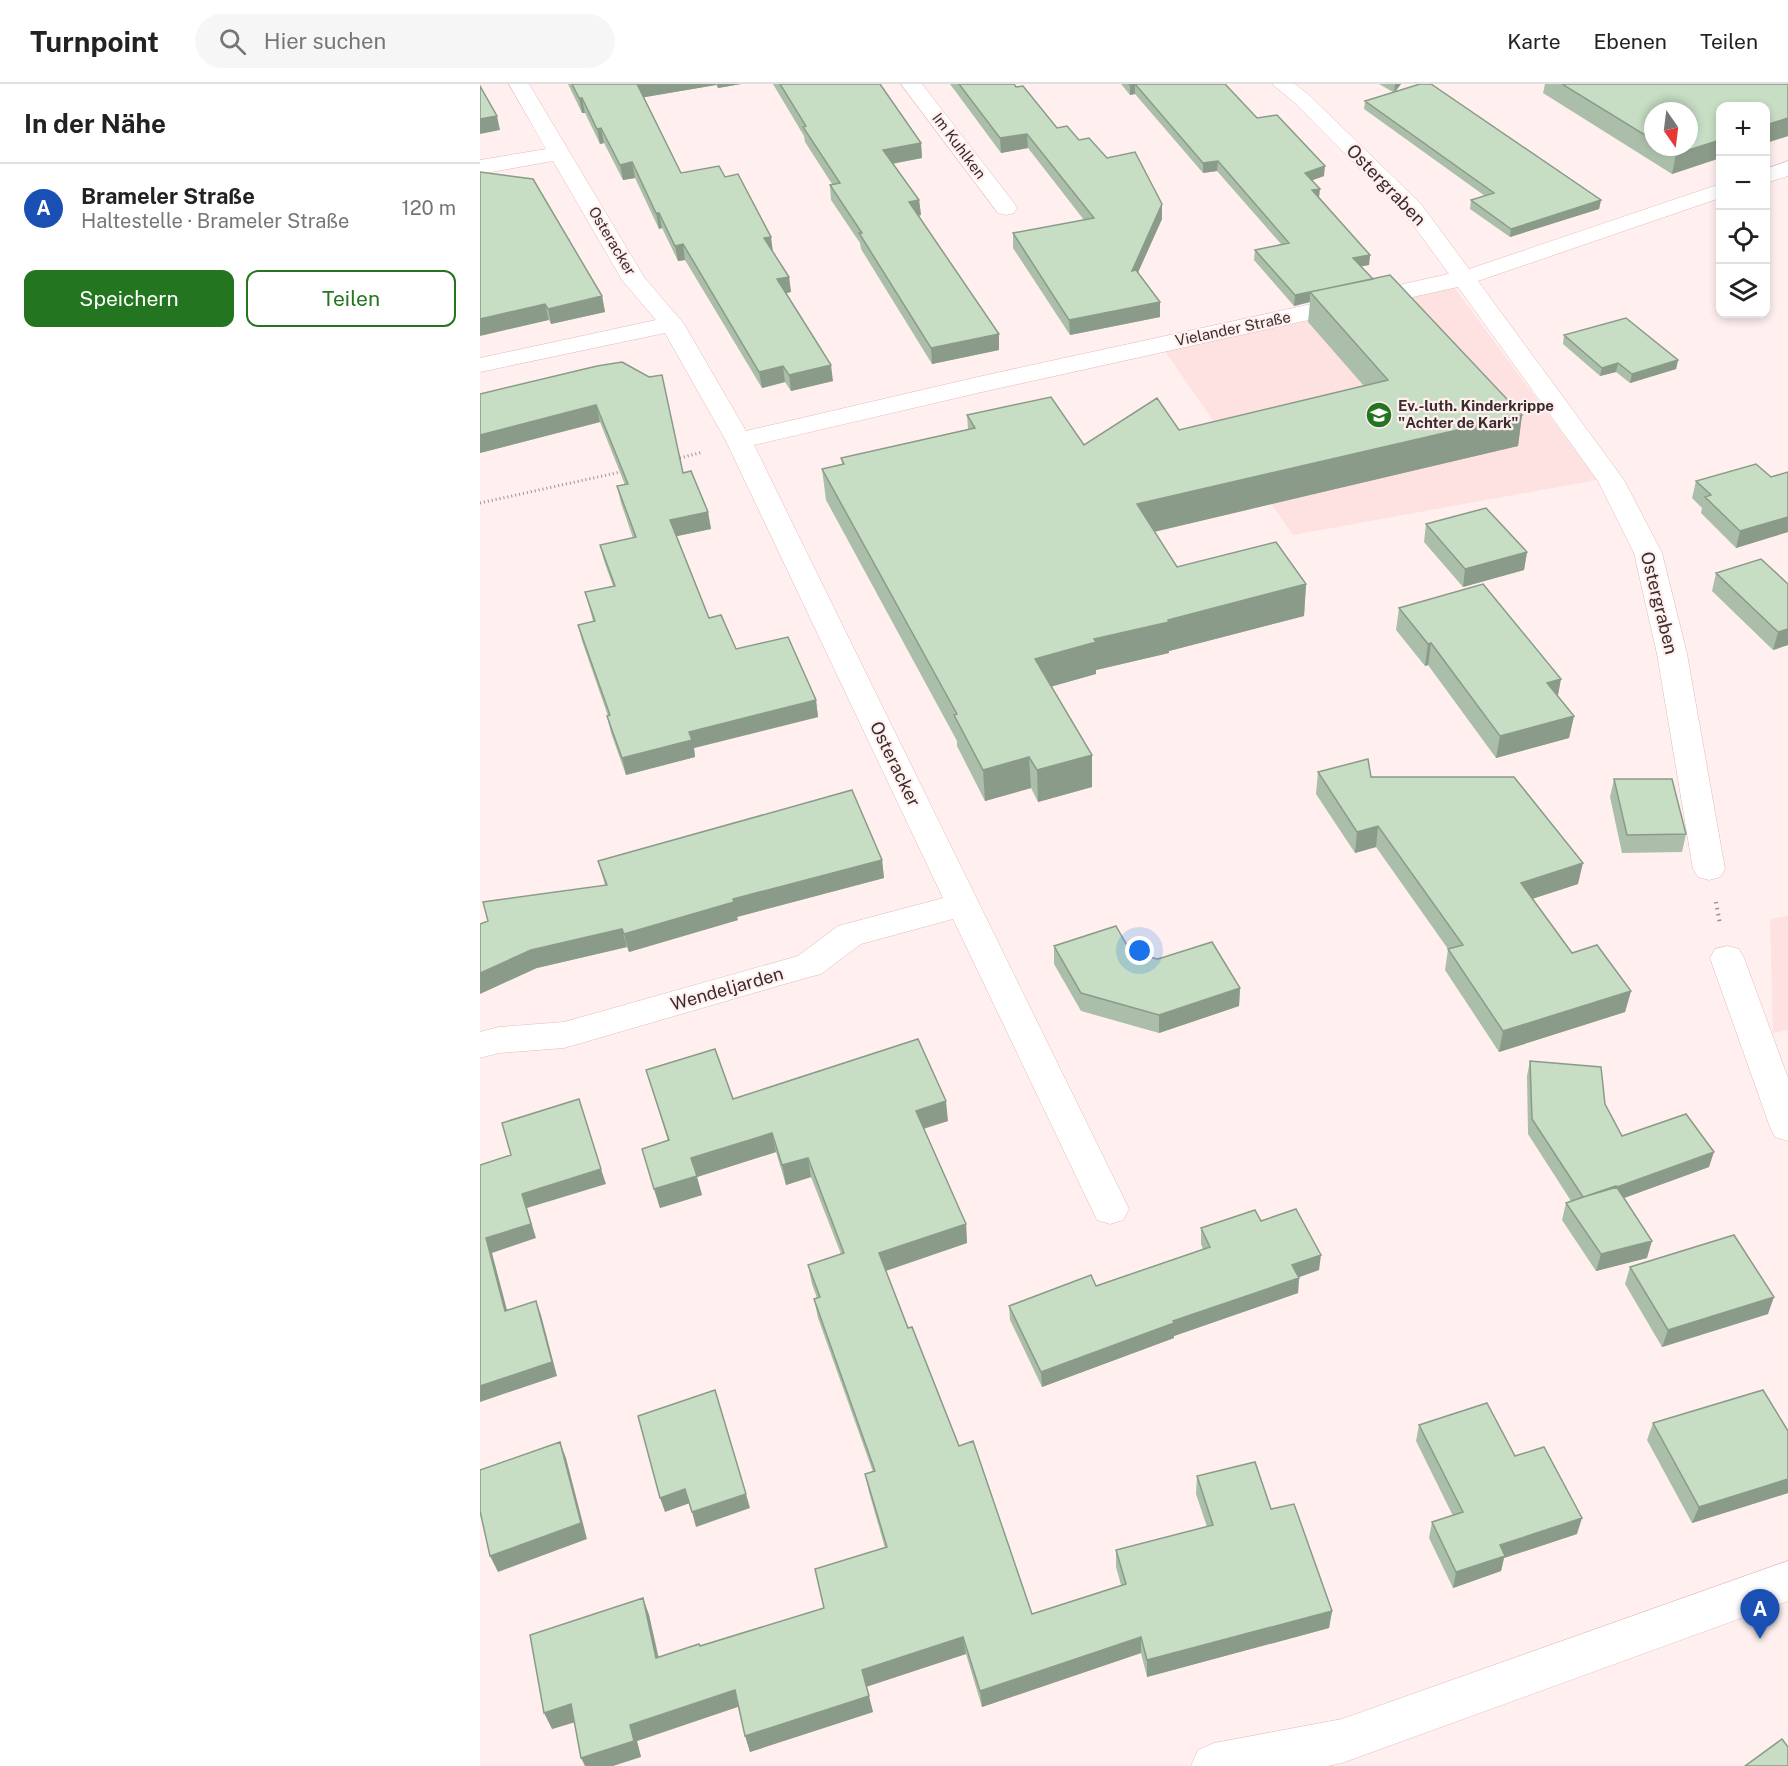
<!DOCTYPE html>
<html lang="de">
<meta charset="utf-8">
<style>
:root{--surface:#fff;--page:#f6f6f6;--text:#222;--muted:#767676;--line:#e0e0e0;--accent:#24751f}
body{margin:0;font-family:"Public Sans",sans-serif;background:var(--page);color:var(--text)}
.controls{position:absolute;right:18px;top:18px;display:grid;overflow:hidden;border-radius:12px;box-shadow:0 3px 9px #0003}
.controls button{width:54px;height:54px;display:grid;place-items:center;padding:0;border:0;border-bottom:2px solid var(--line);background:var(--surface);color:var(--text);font:30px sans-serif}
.compass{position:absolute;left:1164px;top:18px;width:54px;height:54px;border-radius:50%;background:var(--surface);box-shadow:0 3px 9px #0003;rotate:166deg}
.you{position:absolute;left:660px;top:867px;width:21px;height:21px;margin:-15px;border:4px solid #fff;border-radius:50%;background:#1a73e8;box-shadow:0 0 0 9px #1a73e833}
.badge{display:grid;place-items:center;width:39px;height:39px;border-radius:50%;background:var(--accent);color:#fff;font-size:20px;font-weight:700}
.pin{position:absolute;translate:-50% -50px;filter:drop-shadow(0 2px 3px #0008)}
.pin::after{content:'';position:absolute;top:32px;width:21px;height:18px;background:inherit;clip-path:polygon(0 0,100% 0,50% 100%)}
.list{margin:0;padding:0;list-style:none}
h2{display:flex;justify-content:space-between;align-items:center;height:78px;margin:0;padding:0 24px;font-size:26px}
h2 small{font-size:20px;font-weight:400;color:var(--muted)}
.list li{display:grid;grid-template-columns:39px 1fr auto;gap:18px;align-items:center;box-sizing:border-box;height:90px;padding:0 24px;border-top:2px solid var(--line)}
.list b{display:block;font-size:22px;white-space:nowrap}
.list p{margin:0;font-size:20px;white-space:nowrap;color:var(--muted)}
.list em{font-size:20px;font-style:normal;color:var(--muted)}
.actions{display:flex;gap:12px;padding:18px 24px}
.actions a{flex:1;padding:14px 0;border:2px solid var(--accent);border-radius:12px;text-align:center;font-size:21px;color:var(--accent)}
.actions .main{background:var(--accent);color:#fff}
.icon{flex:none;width:33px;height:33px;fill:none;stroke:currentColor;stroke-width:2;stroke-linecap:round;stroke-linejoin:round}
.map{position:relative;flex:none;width:1308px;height:1682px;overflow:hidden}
header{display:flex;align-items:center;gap:36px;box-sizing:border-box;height:84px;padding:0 30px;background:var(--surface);border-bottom:2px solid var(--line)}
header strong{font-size:28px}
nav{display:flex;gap:33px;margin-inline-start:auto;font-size:21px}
.search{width:420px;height:54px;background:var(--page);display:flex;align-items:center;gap:15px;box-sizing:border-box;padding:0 21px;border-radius:33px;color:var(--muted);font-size:22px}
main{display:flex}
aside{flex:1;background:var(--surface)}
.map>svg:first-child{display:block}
</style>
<header>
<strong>Turnpoint</strong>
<div class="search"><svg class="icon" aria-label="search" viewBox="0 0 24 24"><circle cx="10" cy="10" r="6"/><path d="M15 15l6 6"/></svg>Hier suchen</div>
<nav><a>Karte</a><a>Ebenen</a><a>Teilen</a></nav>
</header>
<main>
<aside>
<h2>In der Nähe<small></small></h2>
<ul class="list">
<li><span class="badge" style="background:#1a4fb4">A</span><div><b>Brameler Straße</b><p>Haltestelle · Brameler Straße</p></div><em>120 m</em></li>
</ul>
<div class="actions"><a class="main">Speichern</a><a>Teilen</a></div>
</aside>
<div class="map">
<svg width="1308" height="1682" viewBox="0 0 1308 1682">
<rect width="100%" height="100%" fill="#fff0ef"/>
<path fill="#fee2e1" d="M974 203 1117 396 813 451 684 266Z
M1308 832V946L1293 949 1290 835Z"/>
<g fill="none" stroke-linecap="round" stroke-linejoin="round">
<defs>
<path id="minor" d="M29 0H49L164 193 204 240 266 347 502 292 969 190 925 130 815 19 792 0H815L829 11 941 120 989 185 1240 100V114L998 197 1144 396 1182 469 1207 570 1245 785 1240 793 1229 796 1218 793 1213 785 1177 570 1154 469 1118 397 978 203 502 308 274 361 649 1125 643 1136 630 1140 617 1136 473 835 381 860 341 890 329 893 84 964 19 969 0 974V948L19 943 84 938 318 872 358 842 463 814 246 357 185 249 0 288V274L176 236 142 196 73 77 0 90V76L66 65Z
M421 0H442L534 119 537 124 534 129 526 131 518 129Z
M1308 77V92L1286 99V85Z
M1247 862 1259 865 1264 874 1308 994V1057L1295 1053 1290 1043 1230 874 1235 865Z
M1308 1477V1517L862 1679 848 1682H711L718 1666 734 1659 862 1635Z"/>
</defs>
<use href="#minor" stroke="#dfbbba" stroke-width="1"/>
<path stroke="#9e908f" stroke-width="3" stroke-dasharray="1 3" stroke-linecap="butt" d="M196 375 223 368
M0 419 145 387"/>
<path stroke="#9e908f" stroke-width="4" stroke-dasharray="1.5 4.5" stroke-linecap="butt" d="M1236 818 1240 840"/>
<use href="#minor" fill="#fff" fill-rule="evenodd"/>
</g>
<path fill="#abbea9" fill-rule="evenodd" d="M88 0H261L238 4 236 1 164 13 201 89 245 93 309 193 311 208 306 209 353 297 311 307 305 298 282 304 205 176 198 177 182 144 179 145 155 94 143 96 124 59 120 60 105 29H102Z
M293 0H400L441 59 442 74 413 80 439 116 441 131 438 132 519 266 452 280 381 165 380 159 351 116 350 101 352 100 325 58 324 52Z
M470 0H534L577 44 599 56 627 74 682 135 658 188 680 218V233L590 251 533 164V149L604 136 548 64 521 69Z
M641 0H745L777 34 844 92 832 96 839 113 890 171 889 181 881 182 893 195 1042 331 1038 362 674 447 697 483 826 500 824 532 689 567V569L616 586V590L571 602 612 703 558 718 551 704 505 717 477 662V657L346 416 342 385 362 380 361 374 488 345 487 331 604 361 699 346 884 302 828 238 830 218 814 222 774 176 775 166 801 160 737 87 723 89 655 10 650 11Z
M899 0H921L916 7 1121 116 1119 125 1030 153 990 125 991 116 1005 112 884 25 885 17 913 8Z
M1065 0H1308V52L1192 90 1063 9ZM1173 27 1209 63H1173Z
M0 88 122 212 125 228 71 240Z
M1084 251 1198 276 1196 285 1150 299 1136 288 1120 292 1083 260Z
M117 282 203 389 228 428 231 445 196 452 229 534 256 565 336 616 338 633 214 664 215 673 146 691 131 649 127 632H128L102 557 98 541 113 537 105 508 133 502 124 477 120 461 153 454 141 419 137 402 145 401 120 338 0 369V310Z
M1308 388V448L1256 464 1221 429 1222 424 1212 414 1216 397 1291 393Z
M946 440 1047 468 1044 486 983 503 944 458Z
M1236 489 1308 500V561L1293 566 1232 507Z
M919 524 1078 612 1094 632 1089 654 1016 674 948 581 945 582 916 546Z
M838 688 891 693 1098 800 1052 815 1092 869 1151 907 1145 928 1019 968 965 886 968 865 896 763 875 769 836 710Z
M1134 695 1206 750 1202 768 1142 769 1130 713Z
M402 776 404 794 257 833 258 836 149 868 147 863 57 884 125 801 118 777Z
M574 862 652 870 760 904 759 922 679 949 601 927 574 880Z
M1050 977 1125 1020 1142 1052 1229 1083 1144 1114 1167 1174 1116 1187 1082 1136 1086 1119 1091 1117 1048 1050 1047 992Z
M166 986 253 1015 468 1037 444 1045 486 1140 487 1159 406 1187 428 1244 552 1530 641 1501 636 1483V1466L727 1443 716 1410 717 1392 791 1425 852 1527 849 1544 667 1593 661 1569 502 1623 486 1570 386 1602 393 1628 270 1668 258 1623 157 1657 161 1673 94 1638 72 1645 163 1514 169 1531 179 1574 220 1562 344 1524 405 1464 389 1408 385 1390 393 1388 338 1234 334 1215 337 1214 332 1200 328 1181 361 1170 331 1093 306 1101 296 1068 217 1093 222 1111 180 1124 162 1065 188 1057 172 1005Z
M781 1137 839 1186 819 1193 818 1209 694 1252V1254L562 1303 530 1236 529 1222 616 1202 723 1165 721 1160V1144Z
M1150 1183 1288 1230 1182 1263 1145 1200Z
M1173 1339 1308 1347V1409L1212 1439 1167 1356Z
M939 1341 1035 1372 1097 1450 1024 1474 1021 1487 973 1504 949 1454 952 1438 973 1432 936 1357Z"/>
<path fill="#8b9b89" d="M157 0H236V1L160 14Z
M237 0H261L238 4Z
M655 0V10L650 11V1Z
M915 0H921L914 9Z
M99 14H102L105 29H102Z
M17 32 20 46 0 50V35Z
M1308 34V52L1286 59V41Z
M121 44 124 59 120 60 117 45Z
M547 50 548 64 521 69 520 54Z
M1240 56V74L1192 90 1196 70Z
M441 59 442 74 404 81 403 66Z
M738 77 737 87 723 89V79Z
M152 78 155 94 143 96 140 81Z
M845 82 844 92 825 99V89Z
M840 105 839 114 832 106Z
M439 116 441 131 430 134 429 118Z
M1121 116 1119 125 1030 153 1031 145Z
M682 120V135L652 202V187Z
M176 129H179L182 144 179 145Z
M291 153 293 168 284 154Z
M203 160 205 176 198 177 195 162Z
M890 171 889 181 873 184V174Z
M309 193 311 208 299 211 297 195Z
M893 195 830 208V218L814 222 815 211Z
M122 212 125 228 71 240 68 225Z
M680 218V233L590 251 589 236Z
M65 220 69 236 0 252V235Z
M519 250V266L452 280 451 264Z
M1198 276 1196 285 1150 299 1152 290Z
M1138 279 1136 288 1120 292 1122 284Z
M351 281 353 297 311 307 309 291Z
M303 282 305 298 282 304 279 288Z
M116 321 120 338 0 369V351Z
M1042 331 1038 362 657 452V420Z
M228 428 231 445 193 453 190 436Z
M1308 433V448L1256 464 1260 447Z
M1047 468 1044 486 983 503 985 485Z
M826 500 824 532 689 567V569L616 586V590L556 607 555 575 614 555Z
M1308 545V561L1293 566 1298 548Z
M951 559 948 581 945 582 948 560Z
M1081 595 1077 617 1067 599Z
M336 616 338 633 214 664 215 673 146 691 142 674 209 648Z
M1094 632 1089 654 1016 674 1020 652Z
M612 671V703L558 718 557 686Z
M549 673 551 704 505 717 503 686Z
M898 742 896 763 875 769 877 748Z
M402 776 404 794 257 833 258 836 149 868 144 850 253 815Z
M1103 779 1098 800 1036 820 1041 799Z
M142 845 147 863 57 884 0 910V889L51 866Z
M760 904 759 922 679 949V931Z
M1151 907 1145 928 1019 968 1023 947Z
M466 1017 468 1037 438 1046 436 1027Z
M292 1049 296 1068 217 1093 222 1111 180 1124 174 1105 211 1074Z
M1234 1068 1229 1083 1100 1130 1104 1115Z
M328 1074 331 1093 306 1101 302 1081Z
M121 1085 126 1100 47 1124 56 1154 12 1169 31 1241 25 1227 6 1154 42 1110Z
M486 1140 487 1159 402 1188 399 1169Z
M1172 1157 1167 1174 1116 1187 1121 1170Z
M841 1171 839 1186 811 1196 812 1181Z
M819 1194 818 1209 694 1252V1254L562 1303 561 1288 693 1237Z
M1294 1213 1288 1230 1182 1263 1188 1246Z
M56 1217 61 1231 77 1292 0 1318V1302Z
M80 1358 86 1374 107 1455 18 1488 10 1472Z
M1308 1395V1409L1212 1439 1219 1423Z
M205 1405 210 1419 185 1428 180 1414Z
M266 1410 270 1424 216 1443 212 1428Z
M1102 1434 1097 1450 1024 1474 1021 1487 973 1504 976 1488 1020 1461Z
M163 1514 169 1531 182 1591 176 1574Z
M852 1527 849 1544 667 1593V1576Z
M483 1553 486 1570 386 1603 382 1586Z
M661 1553V1569L502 1623 500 1607Z
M255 1606 260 1622 157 1657 161 1673 133 1682H105L101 1674 150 1641Z
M389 1612 393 1628 270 1668 265 1652Z
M91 1620 99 1637 72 1645 64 1629Z"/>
<path fill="#c7ddc4" stroke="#8b9b89" stroke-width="1.5" d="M92 0H157L201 89 239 82 245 93 258 90 291 153 284 154 309 193 297 195 351 281 309 291 303 282 279 288 203 160 195 162 179 129H176L152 78 140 81 121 44 117 45 102 14H99Z
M300 0H400L441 59 403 66 439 116 429 118 519 250 451 264 379 149H382L350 101 360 99 323 43 326 42Z
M479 0H534L536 3 543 2 577 44 587 42 599 56 609 54 627 74 655 68 682 120 652 187 656 186 680 218 589 236 533 149 614 134 547 50 520 54Z
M649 0H745L777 34 797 31 845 82 825 89 840 105 832 106 890 171 873 174 893 195 815 211 775 166 809 159 738 77 723 79 655 0 650 1Z
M940 0H951L1121 116 1031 145 991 116 1014 109 885 17Z
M1082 0H1308V34L1286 41V22H1240V56L1196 70 1184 63H1209V27H1173V56Z
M0 2 17 32 0 35Z
M0 88 53 95 122 212 68 225 65 220 0 235Z
M910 191 1042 331 657 420 697 483 796 458 826 500 688 536 689 538 614 555 616 558 555 575 612 671 557 686 549 673 503 686 474 631 477 630 342 385 364 380 361 374 495 344 487 331 571 313 604 361 677 314 699 346 908 296 830 208Z
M1146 234 1198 276 1152 290 1138 279 1122 284 1084 251Z
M142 278 169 293 182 291 203 389 211 387 228 428 190 436 229 534 241 531 256 565 308 553 336 616 209 648 212 656 142 674 127 632 130 631 98 541 115 537 105 508 135 502 120 461 156 453 137 402 148 400 116 321 0 351V310L117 282Z
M1276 380 1291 393 1308 388V433L1260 447 1225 413 1231 411 1216 397Z
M1006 424 1047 468 985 485 946 440Z
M1281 475 1308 500V545L1298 548 1236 489Z
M1003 500 1081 595 1067 599 1094 632 1020 652 951 559 948 560 919 524Z
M888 675 891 693H1034L1103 779 1041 799 1092 869 1117 861 1151 907 1023 947 968 865 983 861 898 742 877 748 838 688Z
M1134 695H1192L1206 750 1147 751Z
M372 706 402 776 253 815 254 818 144 850 142 845 51 866 0 889V840L8 837 3 818 127 801 118 777Z
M636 842 652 870 678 875 732 858 760 904 679 931 601 909 574 862Z
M438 955 466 1017 436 1027 486 1140 399 1169 428 1244 432 1243 479 1362 493 1357 552 1530 646 1500 636 1466 733 1441 717 1392 775 1378 791 1425 814 1420 852 1527 667 1576 661 1553 500 1607 483 1553 382 1586 389 1612 265 1652 255 1606 150 1641 154 1657 101 1674 91 1620 64 1629 50 1551 163 1514 176 1574 219 1560 220 1562 344 1524 335 1485 407 1463 385 1390 395 1387 334 1215 340 1213 328 1181 364 1169 328 1074 302 1081 292 1049 211 1074 217 1092 174 1105 162 1065 189 1056 166 986 235 965 253 1015Z
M1050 977 1121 983 1125 1020 1142 1052 1206 1030 1234 1068 1137 1103 1103 1113 1052 1035Z
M99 1015 121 1085 42 1110 51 1140 6 1154 25 1227 56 1217 72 1278 0 1302V1081L31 1071 22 1039Z
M1136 1102 1172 1157 1121 1170 1086 1119Z
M816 1125 841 1171 812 1181 819 1194 693 1237 694 1239 561 1288 529 1222 611 1191 616 1202 730 1163 721 1144 775 1126 781 1137Z
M1254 1151 1294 1213 1188 1246 1150 1183Z
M235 1306 266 1410 212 1428 205 1405 180 1414 158 1332Z
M1283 1306 1308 1347V1395L1219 1423 1173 1339Z
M1007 1319 1035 1372 1064 1363 1102 1434 1020 1461 1025 1472 976 1488 952 1438 983 1428 939 1341Z
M80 1358 101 1439 10 1472 0 1427V1386Z
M1302 1655 1308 1663V1682H1265Z"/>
<defs>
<symbol id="school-disc" viewBox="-11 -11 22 22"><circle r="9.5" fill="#24751f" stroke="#fff0ef"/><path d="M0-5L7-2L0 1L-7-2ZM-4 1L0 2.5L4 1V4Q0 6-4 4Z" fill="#fff"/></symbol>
</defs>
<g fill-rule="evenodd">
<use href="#school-disc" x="884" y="316" width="30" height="30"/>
</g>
<g text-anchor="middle" stroke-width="4.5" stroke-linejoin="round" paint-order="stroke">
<g font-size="15" fill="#3a2d2c" stroke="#fff0ef">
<text transform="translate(479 62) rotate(53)" y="5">Im Kuhlken</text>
<text transform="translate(132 157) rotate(59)" y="5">Osteracker</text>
<text transform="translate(753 245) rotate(-12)" y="5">Vielander Straße</text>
</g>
<g font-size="15" font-weight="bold" fill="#3a2d2c" stroke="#fff0ef" text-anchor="start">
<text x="918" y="327">Ev.-luth. Kinderkrippe<tspan x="918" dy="17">"Achter de Kark"</tspan></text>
</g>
<g font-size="18" fill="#3a2d2c" stroke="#fff0ef">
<text transform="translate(906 101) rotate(46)" y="6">Ostergraben</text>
<text transform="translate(1179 519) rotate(76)" y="6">Ostergraben</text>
<text transform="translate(415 680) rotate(64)" y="6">Osteracker</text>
<text transform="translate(247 905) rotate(-16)" y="6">Wendeljarden</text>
</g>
</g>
</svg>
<div class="controls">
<button>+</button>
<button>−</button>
<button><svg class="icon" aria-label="locate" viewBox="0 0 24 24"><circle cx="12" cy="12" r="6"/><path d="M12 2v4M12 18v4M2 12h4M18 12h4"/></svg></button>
<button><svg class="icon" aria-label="layers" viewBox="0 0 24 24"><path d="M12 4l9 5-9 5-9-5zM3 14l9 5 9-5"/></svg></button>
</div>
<svg class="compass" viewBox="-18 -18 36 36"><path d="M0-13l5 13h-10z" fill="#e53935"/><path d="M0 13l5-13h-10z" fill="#767676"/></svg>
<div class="you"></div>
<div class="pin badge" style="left:1280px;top:1555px;background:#1a4fb4">A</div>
</div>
</main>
